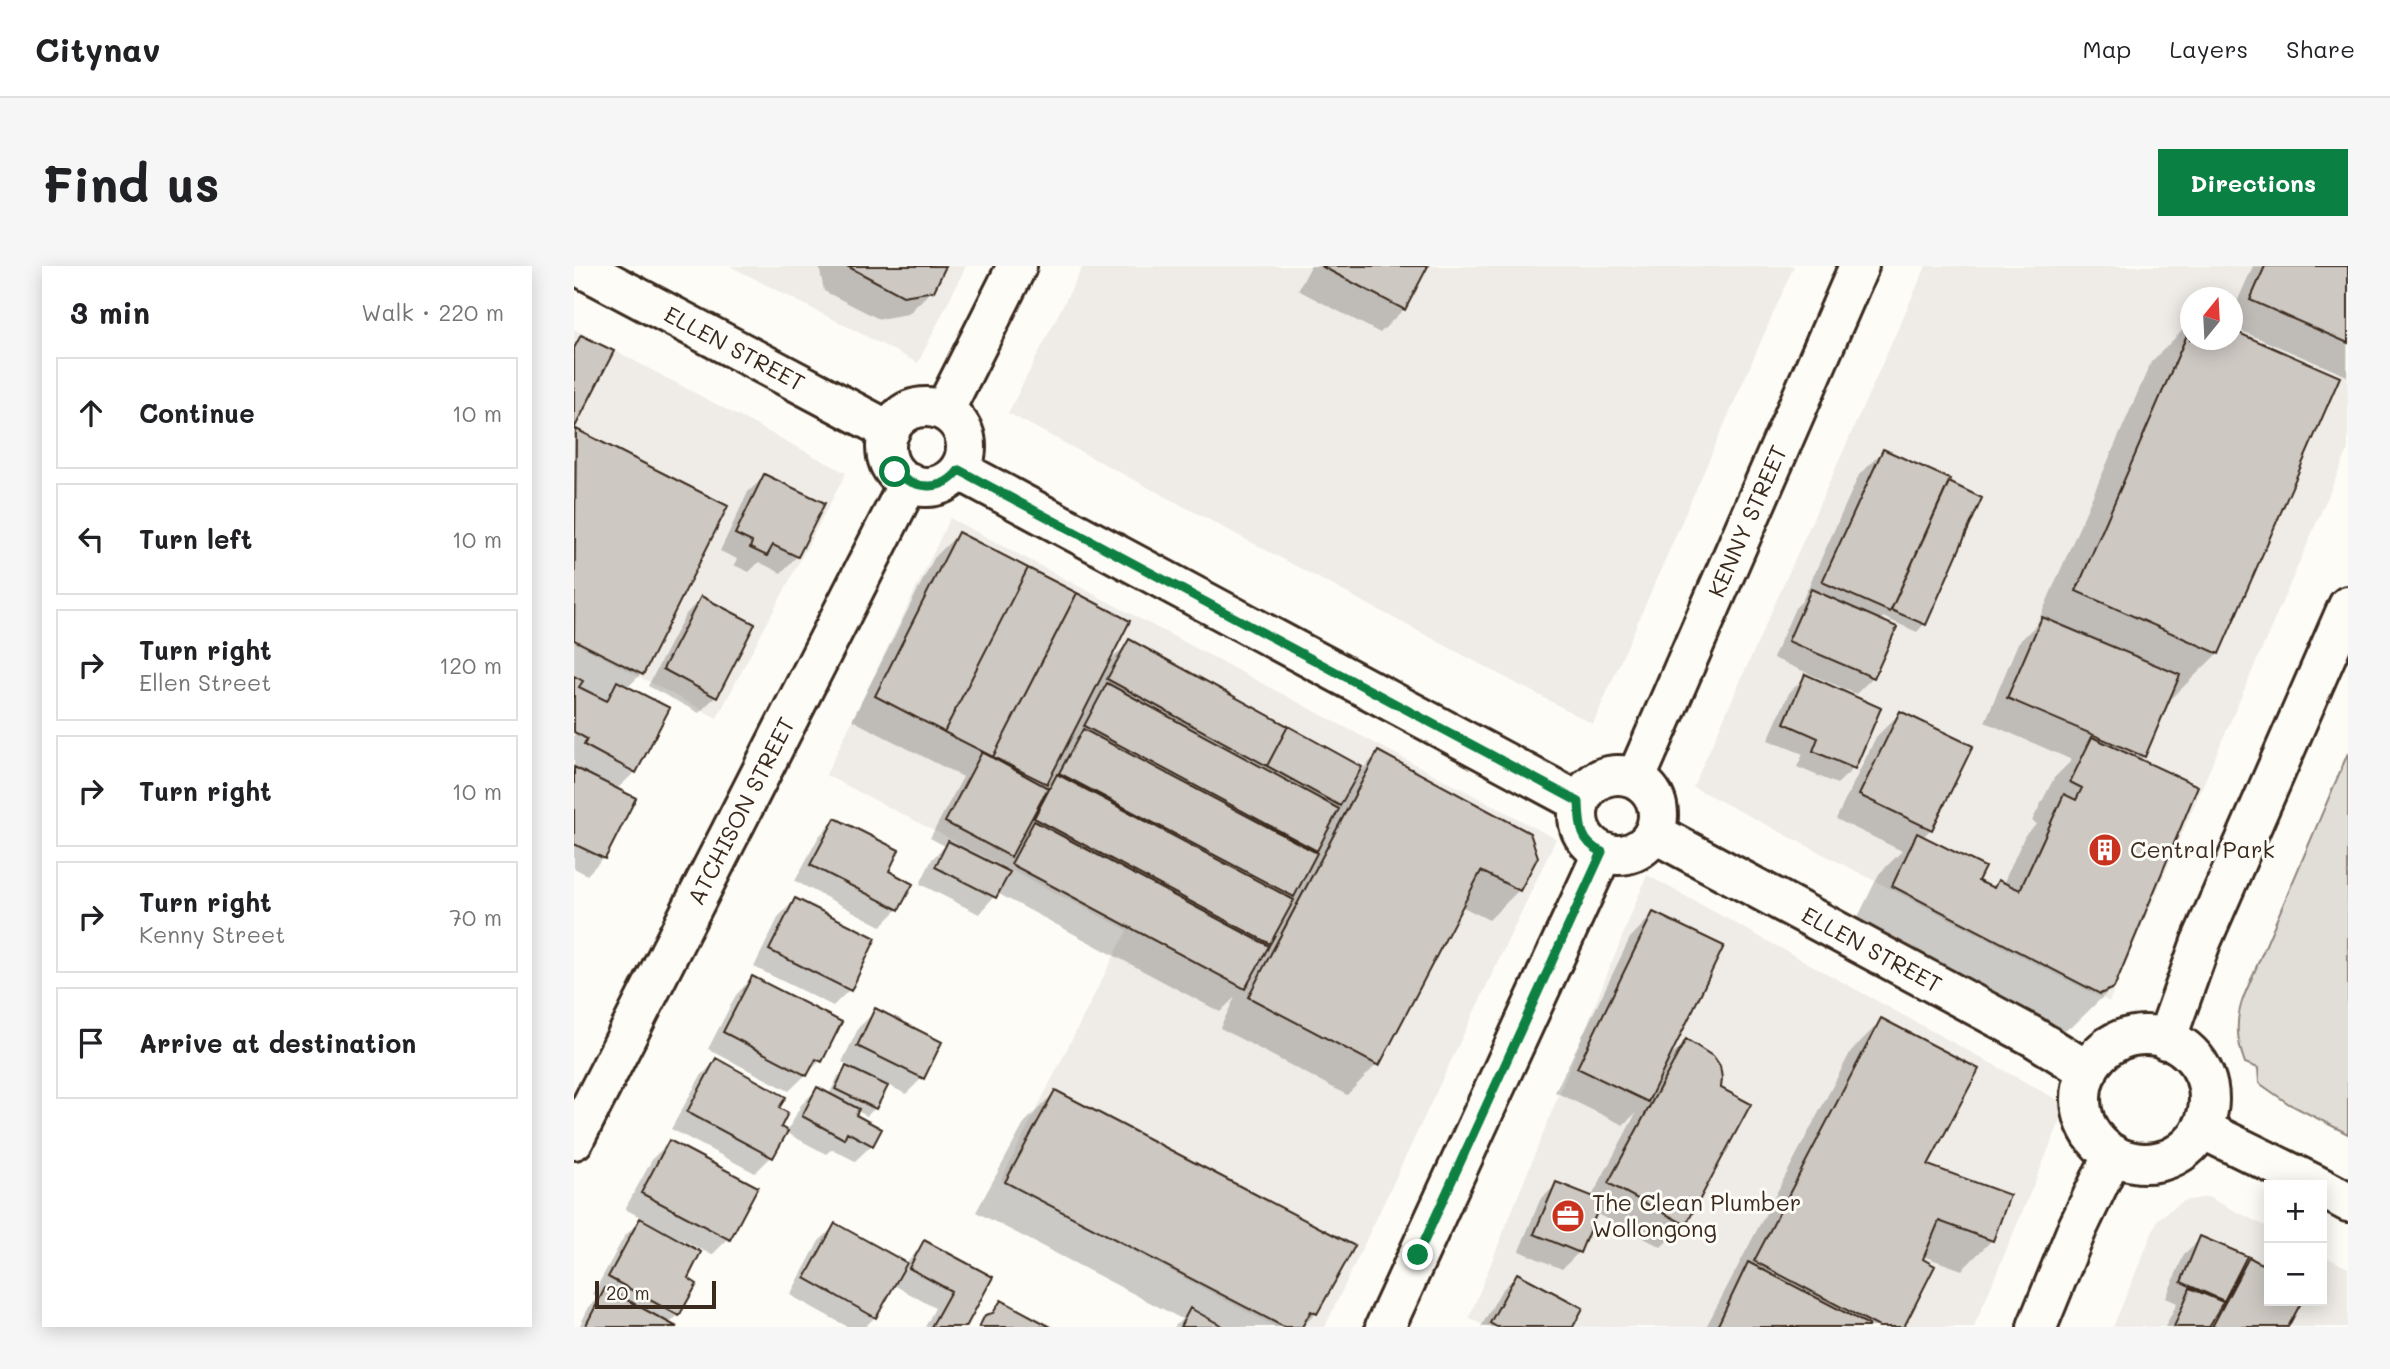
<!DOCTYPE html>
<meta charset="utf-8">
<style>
:root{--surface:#fff;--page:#f6f6f6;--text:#202124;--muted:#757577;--line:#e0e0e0;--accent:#0b8043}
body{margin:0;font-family:Mali,sans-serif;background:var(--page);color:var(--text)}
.controls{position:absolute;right:21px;bottom:21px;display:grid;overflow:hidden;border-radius:0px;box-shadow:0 4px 18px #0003}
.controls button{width:63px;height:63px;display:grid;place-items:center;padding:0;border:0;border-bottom:2px solid var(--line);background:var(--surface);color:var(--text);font:35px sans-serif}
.compass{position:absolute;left:1606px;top:21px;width:63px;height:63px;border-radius:50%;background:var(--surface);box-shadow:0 4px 18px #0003;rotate:18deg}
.scale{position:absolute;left:21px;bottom:18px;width:121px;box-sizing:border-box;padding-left:7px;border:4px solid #3b2a1e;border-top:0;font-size:19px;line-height:24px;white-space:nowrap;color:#3b2a1e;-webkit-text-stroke:5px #fdfcf7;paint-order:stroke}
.stop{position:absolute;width:21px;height:21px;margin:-16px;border:5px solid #0b8043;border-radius:50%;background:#fff}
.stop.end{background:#0b8043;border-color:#fff;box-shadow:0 2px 7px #0008}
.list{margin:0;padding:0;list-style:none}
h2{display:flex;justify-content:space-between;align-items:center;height:91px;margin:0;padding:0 28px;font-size:30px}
h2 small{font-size:23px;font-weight:400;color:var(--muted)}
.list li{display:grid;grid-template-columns:46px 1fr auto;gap:21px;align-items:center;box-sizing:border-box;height:112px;margin:0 14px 14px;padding:0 14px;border:2px solid var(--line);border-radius:0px}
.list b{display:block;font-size:26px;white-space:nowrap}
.list p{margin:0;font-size:23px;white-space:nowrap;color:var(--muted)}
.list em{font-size:23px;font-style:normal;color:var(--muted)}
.icon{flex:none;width:38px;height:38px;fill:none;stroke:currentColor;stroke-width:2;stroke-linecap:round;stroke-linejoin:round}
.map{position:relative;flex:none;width:1774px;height:1061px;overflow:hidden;border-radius:0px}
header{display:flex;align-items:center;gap:42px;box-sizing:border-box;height:98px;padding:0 35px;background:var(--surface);border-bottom:2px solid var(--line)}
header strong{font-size:33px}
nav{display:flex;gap:38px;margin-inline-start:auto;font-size:24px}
.intro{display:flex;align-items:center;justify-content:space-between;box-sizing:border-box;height:168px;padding:0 42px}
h1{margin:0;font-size:49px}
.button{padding:18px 32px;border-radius:0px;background:var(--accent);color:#fff;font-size:24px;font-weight:700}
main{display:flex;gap:42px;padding:0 42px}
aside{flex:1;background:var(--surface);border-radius:0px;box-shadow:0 4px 18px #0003}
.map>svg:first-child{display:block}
</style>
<header>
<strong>Citynav</strong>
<nav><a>Map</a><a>Layers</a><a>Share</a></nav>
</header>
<div class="intro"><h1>Find us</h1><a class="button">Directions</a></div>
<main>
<aside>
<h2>3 min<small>Walk · 220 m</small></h2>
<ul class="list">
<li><svg class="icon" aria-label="ahead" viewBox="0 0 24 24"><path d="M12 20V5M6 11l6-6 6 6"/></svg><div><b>Continue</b></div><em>10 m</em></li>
<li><svg class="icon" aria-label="left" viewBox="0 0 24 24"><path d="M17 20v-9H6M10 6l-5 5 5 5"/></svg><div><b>Turn left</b></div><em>10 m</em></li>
<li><svg class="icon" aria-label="right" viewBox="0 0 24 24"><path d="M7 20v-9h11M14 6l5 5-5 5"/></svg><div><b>Turn right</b><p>Ellen Street</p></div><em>120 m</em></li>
<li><svg class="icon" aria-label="right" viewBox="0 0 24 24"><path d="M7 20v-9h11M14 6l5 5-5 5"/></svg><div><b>Turn right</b></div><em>10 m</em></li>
<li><svg class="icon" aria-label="right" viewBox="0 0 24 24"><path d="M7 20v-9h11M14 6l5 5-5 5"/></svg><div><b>Turn right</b><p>Kenny Street</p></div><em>70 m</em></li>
<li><svg class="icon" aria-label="arrive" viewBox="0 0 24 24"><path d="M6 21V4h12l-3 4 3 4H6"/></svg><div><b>Arrive at destination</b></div></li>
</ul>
</aside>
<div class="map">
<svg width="1774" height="1061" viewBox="0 0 1774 1061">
<rect width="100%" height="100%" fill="#fdfcf7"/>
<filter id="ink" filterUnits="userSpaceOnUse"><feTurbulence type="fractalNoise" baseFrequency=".0143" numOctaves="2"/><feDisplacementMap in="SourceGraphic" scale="14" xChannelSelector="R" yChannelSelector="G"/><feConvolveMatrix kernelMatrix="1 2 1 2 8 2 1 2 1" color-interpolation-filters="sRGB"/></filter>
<g filter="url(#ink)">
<path fill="#efece7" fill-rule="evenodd" d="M156 0H392L344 97Z
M509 0H1220L1019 458 434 147Z
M1352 0H1774V184L1535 736 1119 521ZM1616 32H1658V74H1616Z
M0 63 272 207 143 452 0 376Z
M376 252 982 573 751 1061H701L427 914 553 664 252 509Z
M1073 609 1493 839 1400 1061H913L895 1052Z
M1634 931 1695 962V1035H1748V989L1774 1002V1061H1539L1584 953 1609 935Z"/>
<path fill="#e1ded7" stroke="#8e847a" stroke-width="2" d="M1774 487V868L1715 838 1685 817 1684 802 1671 797C1662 773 1661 753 1670 730Z"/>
<path fill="#0003" d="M245 0H370L358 24 334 48 305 53 250 25Z
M737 0H852L830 43 806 67 724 24Z
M1679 0H1774L1773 110 1658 61V47Z
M1616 57V74H1658L1644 387 1598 432 1595 431 1570 490 1566 494 1539 721 1499 760 1486 766 1280 659 1305 608 1328 585 1262 553 1302 471 1326 447 1357 563 1348 572 1401 615 1418 623 1425 616 1429 618 1451 569 1463 558 1458 555 1480 512 1498 494 1411 456 1444 377 1463 358 1577 96Z
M2 165 152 240 67 408 53 422 61 506 42 524 59 533 29 592 13 609 0 602V167Z
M1309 185 1369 225 1375 219 1350 358 1343 366 1309 351 1305 355 1299 411 1282 428 1199 392 1221 342 1228 335 1285 209Z
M191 210 223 290 207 307 185 296 175 306 160 299 163 293 146 285 174 226Z
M384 268 534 397 555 376 782 510 804 487 945 624 915 654 887 640 803 798 773 829 646 762 661 731 646 746 423 627 405 648 346 618 358 593 371 580 356 572 389 511 278 454 360 292Z
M127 332 141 431 125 447 74 420 111 349Z
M1232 410 1280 502 1263 518 1223 501 1229 488 1194 474 1215 427Z
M261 554 313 606 336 619 324 643 307 660 221 615 245 570Z
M221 634 275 724 259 740 180 701 205 650Z
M1079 648 1094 793 1112 775 1111 958 1087 981 1021 947 1005 986 988 1003 945 985 966 934 983 918 1017 932 1062 847 1049 859 981 826 1056 672Z
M178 712 266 757 246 795 215 825 134 783 162 729Z
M302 745 348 812 332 828 312 818 301 842 293 850 283 845 280 850 298 879 281 895 258 883 252 888 211 866 197 891 181 907 97 863 126 811 142 794 203 843 204 862 213 866 227 839 243 823 255 829 264 810 275 800 268 796 285 761Z
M1307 755 1352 900 1418 974 1388 1004 1349 990 1328 1061H1132L1277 785Z
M481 826 742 1047 728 1061H600L608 1053 402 946 451 856Z
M95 876 154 973 138 989 105 972 103 975 111 1013 104 1049 94 1059 99 1061H5L15 1041 24 1031 19 1028 50 971 68 952 51 943 79 892Z
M262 959 332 998 351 976 417 1012 390 1061H351L361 1042 320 1019 301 1051 291 1061H274L216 1029 245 975Z
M1627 972 1665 1004 1675 993 1695 1004V1035H1726L1712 1061H1591L1603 1037 1592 1032 1610 988Z
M943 1009 997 1061H907L927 1025Z"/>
<path fill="#cdc8c2" stroke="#3b2a1e" stroke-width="2" d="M273 0H372L360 25 329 30Z
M747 0H854L831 44Z
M1691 0H1774V77L1676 34Z
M1616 62V74H1658V64L1766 111 1645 388 1502 325Z
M7 69 40 85 0 163V82Z
M2 163 154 240 69 409 0 374Z
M1309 183 1376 213 1316 346 1248 316Z
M190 208 251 237 224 291 199 279 193 290 176 282 178 276 161 268Z
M1375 216 1408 232 1352 359 1317 344Z
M384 266 454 302 370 466 301 430Z
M454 302 503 327 419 491 370 466Z
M1237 323 1323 361 1300 412 1214 375Z
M503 327 556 355 473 518 419 491Z
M127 330 181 358 143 432 89 403Z
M1468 351 1606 409 1571 491 1433 432Z
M555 373 714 460 693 500 533 413Z
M1231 408 1307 442 1281 503 1239 485 1244 472 1210 457Z
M0 410 9 415 5 421 33 435 43 415 96 442 62 507 10 479 13 473 0 466Z
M533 417 765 543 743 585 510 460Z
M1326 445 1399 480 1358 564 1285 529Z
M714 460 788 501 766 540 693 500Z
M509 463 743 587 720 631 485 507Z
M1518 471 1624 520 1540 722 1526 728 1318 620 1343 567 1411 601 1404 615 1420 622 1424 614 1446 624 1490 528 1502 534 1508 522 1496 516Z
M804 485 956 567 964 591 946 625 907 605 805 800 674 731Z
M408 486 474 522 437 591 371 556Z
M0 501 62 532 31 593 0 578Z
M483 508 720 634 696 678 460 552Z
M261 552 325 584 315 605 339 618 325 644 236 599Z
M460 555 695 680 671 723 437 598Z
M374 575 436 606 422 632 361 601Z
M221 632 302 672 277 725 195 684Z
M1079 646 1150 680 1074 836 1003 802Z
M178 710 268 756 248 796 242 793 233 810 149 766Z
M301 742 368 776 350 813 283 780Z
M1307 752 1405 803 1354 899 1436 929 1419 975 1365 955 1349 993 1361 1000 1330 1061H1305L1180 995Z
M1112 773 1140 791 1146 800 1148 812 1147 822 1177 838 1112 959 1034 917Z
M142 792 212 831 205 842 214 847 207 861 214 865 199 892 113 846Z
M272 800 314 820 302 843 261 823Z
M243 821 285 843 282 849 308 863 299 880 273 866 270 873 228 850Z
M481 824 781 980 743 1048 737 1045 728 1061H710L431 916Z
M95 874 184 921 156 974 67 927Z
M982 916 1028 934 1006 987 960 968Z
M66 952 127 986 114 1012 123 1018 105 1050 34 1011Z
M261 957 333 997 302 1052 231 1012Z
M1626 970 1673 990 1650 1035 1607 1016Z
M350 974 419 1011 392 1061H357L377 1025 335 1002Z
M1675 991 1695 1002V1035H1728L1714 1061H1638Z
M1174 996 1295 1059 1294 1061H1143Z
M943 1007 1009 1042 999 1061H923L916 1057Z
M31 1022 103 1061H11Z
M1616 1022 1649 1036 1635 1061H1600Z
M427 1034 477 1061H405L411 1049 419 1047Z
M616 1042 650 1061H606Z"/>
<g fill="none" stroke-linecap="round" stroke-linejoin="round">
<defs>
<g id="minor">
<path id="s1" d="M4 0 316 165"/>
<circle cx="352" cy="181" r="40"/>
<path d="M370 145 443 0"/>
<path d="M385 204 1005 536"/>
<circle cx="1044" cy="549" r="40"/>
<path id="s2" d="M1062 512 1285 0"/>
<path id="s3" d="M1080 567 1458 770 1514 805"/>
<path d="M1628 863 1742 919"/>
<path id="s4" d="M0 874 335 216"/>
<path d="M1748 922 1774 936"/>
<path d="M811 1061 1029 586"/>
</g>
<path id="major" d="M1507 833a64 64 0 1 1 128 0a64 64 0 1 1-128 0Z
M1592 774 1627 676 1774 340
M1463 1061 1503 963 1539 888"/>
</defs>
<use href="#minor" stroke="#3b2a1e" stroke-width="44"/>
<use href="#major" stroke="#3b2a1e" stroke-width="44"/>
<use href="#minor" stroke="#fdfcf7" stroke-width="38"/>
<use href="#major" stroke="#fdfcf7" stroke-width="38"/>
</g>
</g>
<g fill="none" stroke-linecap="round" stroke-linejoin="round" filter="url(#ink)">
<path stroke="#0b8043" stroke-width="9" d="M321 206C340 223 368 227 385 204L1005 536C1006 558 1005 576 1028 586L844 989"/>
</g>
<defs>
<symbol id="building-disc" viewBox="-11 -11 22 22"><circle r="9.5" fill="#c8321e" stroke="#fdfcf7"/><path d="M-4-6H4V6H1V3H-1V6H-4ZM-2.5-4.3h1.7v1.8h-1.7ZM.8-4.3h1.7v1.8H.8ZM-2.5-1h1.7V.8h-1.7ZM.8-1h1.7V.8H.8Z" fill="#fff"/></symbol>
<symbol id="office-disc" viewBox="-11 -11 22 22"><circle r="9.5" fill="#c8321e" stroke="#fdfcf7"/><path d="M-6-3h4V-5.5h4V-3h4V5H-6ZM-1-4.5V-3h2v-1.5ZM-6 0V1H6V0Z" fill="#fff"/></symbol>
</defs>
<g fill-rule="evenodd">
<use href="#building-disc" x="1512" y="565" width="38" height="38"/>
<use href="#office-disc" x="975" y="931" width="38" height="38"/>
</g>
<g text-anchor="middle" stroke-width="6" stroke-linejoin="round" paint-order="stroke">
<g font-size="23" fill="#3b2a1e" stroke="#fdfcf7">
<text dy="8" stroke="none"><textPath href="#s1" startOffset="177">ELLEN STREET</textPath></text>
<text dy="8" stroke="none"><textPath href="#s2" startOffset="280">KENNY STREET</textPath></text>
<text dy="8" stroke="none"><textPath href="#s4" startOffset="369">ATCHISON STREET</textPath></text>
<text dy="8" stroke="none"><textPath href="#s3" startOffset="247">ELLEN STREET</textPath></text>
</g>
<g font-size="23" fill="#3b2a1e" stroke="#fdfcf7" text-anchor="start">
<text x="1556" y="592">Central Park</text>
<text x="1018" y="945">The Clean Plumber<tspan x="1018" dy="26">Wollongong</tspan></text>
</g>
</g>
</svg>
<div class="controls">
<button>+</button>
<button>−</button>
</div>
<svg class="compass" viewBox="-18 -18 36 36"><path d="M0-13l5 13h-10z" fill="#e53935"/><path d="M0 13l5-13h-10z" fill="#757577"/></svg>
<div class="scale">20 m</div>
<div class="stop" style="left:321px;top:206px"></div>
<div class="stop end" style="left:844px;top:989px"></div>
</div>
</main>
